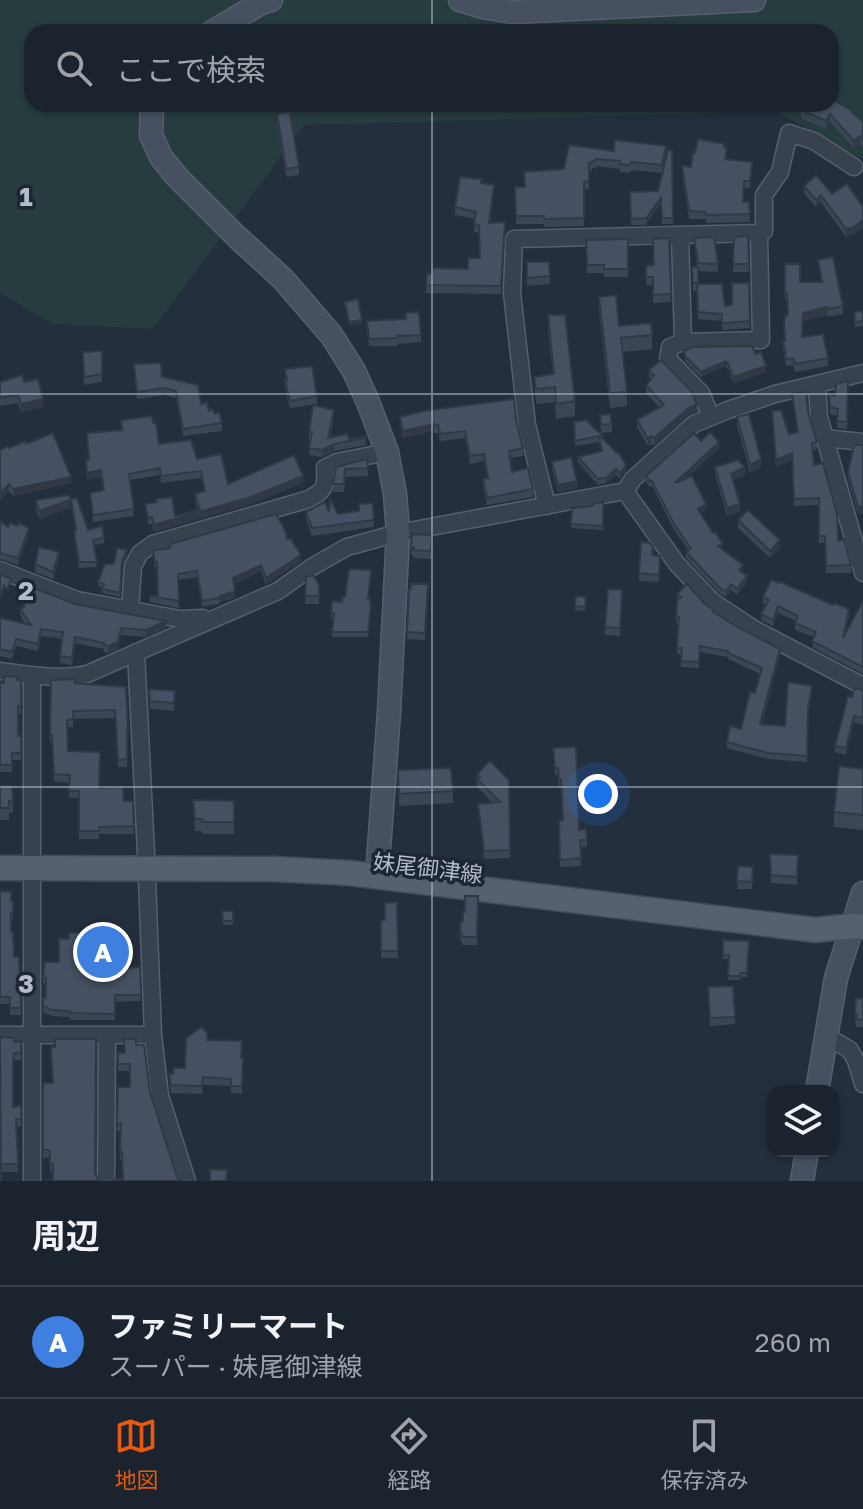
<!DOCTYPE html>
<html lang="ja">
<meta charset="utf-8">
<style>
:root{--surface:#1b232e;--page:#282f3a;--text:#f1f3f6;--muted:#a0a4aa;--line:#39404a;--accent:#ea580c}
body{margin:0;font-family:"Golos Text","Noto Sans JP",sans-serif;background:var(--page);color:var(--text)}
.controls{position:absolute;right:24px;bottom:24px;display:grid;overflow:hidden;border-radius:16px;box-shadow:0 2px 6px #0004}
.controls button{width:72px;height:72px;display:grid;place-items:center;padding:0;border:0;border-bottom:2px solid var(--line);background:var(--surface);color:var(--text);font:40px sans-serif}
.you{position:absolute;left:598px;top:794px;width:28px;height:28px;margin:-20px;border:6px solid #fff;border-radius:50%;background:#1a73e8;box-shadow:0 0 0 12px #1a73e833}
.badge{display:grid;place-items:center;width:52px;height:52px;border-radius:50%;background:var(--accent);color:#fff;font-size:26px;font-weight:700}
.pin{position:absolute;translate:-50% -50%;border:4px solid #fff;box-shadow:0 2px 8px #0006}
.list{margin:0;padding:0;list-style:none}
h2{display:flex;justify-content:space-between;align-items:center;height:104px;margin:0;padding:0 32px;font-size:34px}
h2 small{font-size:26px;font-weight:400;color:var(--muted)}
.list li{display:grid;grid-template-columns:52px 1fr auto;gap:24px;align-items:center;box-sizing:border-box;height:112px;padding:0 32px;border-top:2px solid var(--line)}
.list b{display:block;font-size:30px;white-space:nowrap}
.list p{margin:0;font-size:26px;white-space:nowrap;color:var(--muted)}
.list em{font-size:26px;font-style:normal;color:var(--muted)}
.icon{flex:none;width:44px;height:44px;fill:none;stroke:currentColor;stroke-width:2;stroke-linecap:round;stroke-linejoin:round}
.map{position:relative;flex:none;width:863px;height:1181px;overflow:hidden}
.search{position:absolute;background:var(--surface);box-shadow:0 2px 6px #0004;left:24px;right:24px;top:24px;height:88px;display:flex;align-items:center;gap:20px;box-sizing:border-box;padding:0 28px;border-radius:24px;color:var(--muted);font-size:30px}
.sheet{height:216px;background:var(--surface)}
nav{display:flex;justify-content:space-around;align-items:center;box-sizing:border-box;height:112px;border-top:2px solid var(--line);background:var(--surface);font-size:22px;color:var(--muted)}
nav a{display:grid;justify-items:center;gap:4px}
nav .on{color:var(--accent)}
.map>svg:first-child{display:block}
</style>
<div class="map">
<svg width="863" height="1181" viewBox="0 0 863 1181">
<rect width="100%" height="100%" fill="#242f3e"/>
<path fill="#263c3f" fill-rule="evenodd" d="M0 0H863V160L776 111 304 125 153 329 54 324 0 293ZM32 32H831V104H32Z"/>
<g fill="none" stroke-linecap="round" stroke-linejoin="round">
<defs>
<path id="street" d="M759 233 764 231V195L780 172 789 133 814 141 854 167
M680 235 683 342 670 347 668 359 701 393 711 417
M817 385 819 417 863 573
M825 438 863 442
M625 491 677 564 713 602 754 629 863 686
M547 506 527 425 512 293 514 239 759 233 761 340 683 342
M0 570 77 600 180 619 203 618
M130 610 133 566 140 553 153 544 306 500C325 491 326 488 325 468L337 462 387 452
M136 652 146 853 153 1035 160 1096 187 1181
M0 671C29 675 58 680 87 674L278 591 312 567 347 547 398 533 625 491 633 479 694 424 728 410 775 394 863 373
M32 676V1181
M0 1035H153
M826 1036 850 1050 856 1061 863 1084
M106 1181 107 1035"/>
<path id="secondary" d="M460 0 483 7 513 12 754 0
M212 32 261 3 271 0
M152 104 151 135 161 157 177 177 237 237 283 279 332 336 354 371 368 402 387 452 395 494 398 533 389 712 377 876
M817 1091 836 978 863 893
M802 1181 807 1151"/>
<path id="primary" d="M0 868 274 869 349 873 815 930 853 926 863 927"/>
</defs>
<use href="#street" stroke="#565f6c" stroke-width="19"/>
<use href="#secondary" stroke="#565f6c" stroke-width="25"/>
<use href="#primary" stroke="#414a57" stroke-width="27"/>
<use href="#street" stroke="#38414e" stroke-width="16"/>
<use href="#secondary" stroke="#465061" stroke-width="22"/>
<use href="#primary" stroke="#56606e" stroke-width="24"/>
</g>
<path fill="#3b4654" d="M798 104H831L863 122V148L860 144 854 149 830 121 826 129 801 118V110L798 109Z
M277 114 299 167V175L286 177 277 122Z
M614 151 666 153 662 173 631 170 630 173 620 172V169L596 166V169L592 168V171H589V189H584V226L544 227V224H516L515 187H525L564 169Z
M672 151 673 224H662L661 204 646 225H631L630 192 658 191Z
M695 153 727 155 726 159 752 169 750 188H744V202H749L750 222 706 223V219H689L682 174V166L691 167Z
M816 175 854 234 846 237 821 202 816 207 804 193V186Z
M481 183 494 193 490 223 505 222 501 294 426 293 427 274 468 269 480 258 479 233 474 232 475 219 455 215V207Z
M748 236 749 272H733L734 237Z
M669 238 671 302 653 303V285H646V266L653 265Z
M694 238 718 264V272L698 271V284L725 306 732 305 749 283 750 328 722 330V321L698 319 697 291H693L692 267H697Z
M586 240 629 247 628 249V277H604V273H587Z
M818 260 843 306V314L828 317 827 315 803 321V337L828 358V366L795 372 793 365 786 366 783 349V341H784L788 315 787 300H785V264L800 282H821Z
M527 262H549L550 284 527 286Z
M599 297 619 326 652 335V349L622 352 627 392V406L610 408 599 311Z
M863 311V326L855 327 854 312Z
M548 315 575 401V416L556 419 555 402 536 404 534 377 553 374 548 331Z
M367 329 421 335V342L397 344V346H369Z
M684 351 755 354 766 372 733 383 728 368 727 369 726 366 701 377 685 361Z
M83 352 102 374V382L84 385Z
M134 364 162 377 201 404 209 411 215 414 222 423V431L183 436 176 398 165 395 137 399Z
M285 369 317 396V404L290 408 285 388Z
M649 370 697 411 687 416 654 446 651 444 648 446 637 427V420L659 407 646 393V385L651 379 649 377Z
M0 382H24L43 407 21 412 18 403 0 406Z
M848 388 847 429 837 428V416L830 414 829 394 835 396Z
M792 394 808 412 817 442V449L812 450 814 465 838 541 851 565V573H826L825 543H819V505L794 506 792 460 776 467 772 411 789 434 797 432Z
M600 415 612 424V432L601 433Z
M334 417 330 438 349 439 365 436 366 445 334 451 322 457 309 455 311 439H309V432Z
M400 417 516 420 523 448V456L510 458 512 472 533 489V497L487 505 483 487V479L487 478 484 461 470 464 465 438 440 441 438 433H434V431L403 438 400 424Z
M737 417 761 467 750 473 737 425Z
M121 420 153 423 159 444 197 459 228 484 303 483 251 504 154 532 152 524H148L145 504 175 516 198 510 195 501V494L204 491 201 478 161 483 160 475 130 480 134 516 93 522 90 493 103 490 101 477 87 480 86 460H89L121 430Z
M574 422 603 436V439L626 470 620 479 616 475 606 483 598 485 578 462V457L601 451 599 442 575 446Z
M701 441 719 448 687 478 706 510 701 513 722 549 743 571 742 572 747 582 737 595 731 590 726 597 720 594 686 558V552L689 551 674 530 652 486 650 487 646 482V476Z
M26 444 71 483 13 496 9 491V448Z
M863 445V513L858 514 848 479V472L850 464Z
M367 459 368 476 345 477 344 492H333L336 467Z
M552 462 577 488 558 492 552 469Z
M715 467 745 475 733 480 740 512 727 516 715 474Z
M71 499 88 530 104 538V543L94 545 97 567 79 568 74 537V531H75Z
M36 500 70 508 39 519 36 508Z
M603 502V530L571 528 572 508 592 506Z
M373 503 374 527 312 536 306 519V512H329L338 514 359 511Z
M738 520 780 548 770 558 738 528Z
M0 521 8 527 29 534 18 565 0 559Z
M412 534 432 535 431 559 413 558V555H411Z
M287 539 301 561 266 584 261 571 234 584 235 598 220 602 219 604 202 607 197 577 178 580 179 608 150 602V596H158L157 568 155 569 153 551Z
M641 542 652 555 660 556 659 582 639 581Z
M127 554 122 565 120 597 102 593 103 588 98 586V582L114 564Z
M59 560 53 579 35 572V564Z
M306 577 319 585V604H305Z
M428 584 425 640 407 639 409 589Z
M622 590 620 636 605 635V627Z
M677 594 714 613 780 655 762 725 785 726 812 692 808 716 807 762 768 759 727 748V742L741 729 755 693 760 674 728 659V657L700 652 699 668 681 667V654H677L678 623H676Z
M576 596 586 597 585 611 575 610Z
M763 597 849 615 845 634 863 601V674L812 647 814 637 795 630 796 621 778 613 773 626 761 620V614L766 605 763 604Z
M369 599 371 609 368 637H332L333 618H331L332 601 342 602Z
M75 604 166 628 146 637 121 635 118 649 108 653 104 652V649L75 643 72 665 60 663 62 639 41 636 38 651 16 646 12 659 0 656V618L25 624 20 615V609Z
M17 680H21V714H18V736H21V760H12V772H0V683Z
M51 680 126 687 128 729V737H127V767H118L115 718 73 719V727H67L68 751 99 788 124 801H133L134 834H99V839H79V798H69L70 783 54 781 52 742H50Z
M149 689 175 699 174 711 150 709Z
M863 690V725L854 722 846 755 835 752V746L852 697Z
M553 748 579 830 587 840V847H580L581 866 560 867 559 820H562L561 786H559L558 775H555Z
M863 769V830L834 827V812Z
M398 770 453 791V803L399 806Z
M477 774 509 780 510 858 484 859 478 804 493 803 477 787Z
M0 786H12L13 812 9 813V820H0Z
M193 800 234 801V834H202V831H195Z
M770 854 798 863 797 885 771 883Z
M738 866 753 867 752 889H737Z
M0 891 11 901H13V919L11 920 14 957H19L21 1015H10V1004H0Z
M478 896 477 945H462V941H460L461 921H463L465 912Z
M397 902 398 958H381V920H385Z
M222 911H233V925H223Z
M81 935 125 968 140 967 141 1001 115 1002V1020H70V1017L52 1016 43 1012V998H46V984H43V967L59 962 69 939Z
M723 940 749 941 747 977H741L740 980H728L729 959H723Z
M733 986 735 1024 710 1026 708 994Z
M863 999V1027H856L855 1014Z
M0 1037 14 1042 21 1041V1060H14L13 1107 21 1106V1126L17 1127 18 1172H1Z
M207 1040 243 1058 242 1094 231 1093V1086L203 1085 202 1094 171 1093 169 1074H173L185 1068Z
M136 1045 150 1092 177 1177 122 1179V1160H120L121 1131H117L118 1087H130V1071H118V1053H124Z
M55 1047 53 1171H50V1157L43 1158V1088L53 1083Z"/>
<path fill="#303945" d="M830 114V121L826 129V121Z
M860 136V144L854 149V141Z
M666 146V153L662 173V165Z
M821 195V202L816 207V200Z
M661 198V204L646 225V218Z
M863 220V228L854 234 846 237V229Z
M827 307V315L803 321V313Z
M362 320V324L349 326V322Z
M726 361V366L701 377V372Z
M766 366V372L733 383V377Z
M43 399V407L21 412V404Z
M697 404V411L687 416 654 446V438L687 409Z
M434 424V431L403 438V431Z
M651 436V444L648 446V439Z
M719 442V448L675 489V483Z
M334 444V451L322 457V450Z
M792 453V460L776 467V460Z
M761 459V467L750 473V465Z
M626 465V470L620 479V473Z
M745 467V475L731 481V474Z
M616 469V475L606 483V478Z
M101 470V477L87 480V473Z
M303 476V483L251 504 154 532V525Z
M71 477V483L13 496V489Z
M577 481V488L558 492V485Z
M9 484V491L0 501V494Z
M70 500V508L39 519V511Z
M706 504V510L698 515V509Z
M740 504V512L727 516V508Z
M863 506V513L858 514V507Z
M29 528V534L18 565V558Z
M780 540V548L770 558V551Z
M59 552V560L53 579V572Z
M301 555V561L266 584V578Z
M261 565V571L233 584V578Z
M747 576V582L737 595V589Z
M731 584V590L726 597V592Z
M235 591V598L220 602 219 604 220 596Z
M778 606V613L773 626V620Z
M166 621V628L146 637V630Z
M121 628 118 649 108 653V646Z
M780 649V655L760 731V724Z
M854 716V722L846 755V748Z"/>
<path fill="#455162" stroke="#303945" stroke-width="2" d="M831 99 849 109 863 122V140L860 136 854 141 830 114 826 121 801 110 804 104H831Z
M290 112 299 167 286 169 277 114Z
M698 139 725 144 724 147 727 148 725 159 752 162 750 181H744L743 202H749L750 214 706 215V212L689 211 682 166 691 167 693 152 695 153Z
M615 140 666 146 662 165 631 162 630 165 620 164V161L596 159V161H592V163H589V181L584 182V218L544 219V216H516L515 187H525L524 172 564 169 569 145 614 151Z
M668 150 672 151 673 218H662L661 198 646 218 631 219 630 192 658 191Z
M816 175 832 194 847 184 863 207V220L854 227 846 229 821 195 816 200 804 186Z
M460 177 481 179V183L494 185 489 223 505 222 501 286 426 285 427 274H432V268L468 269V258H480L479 225 474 224 476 212 455 207Z
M748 236 749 264H733L734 237Z
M714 237 718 264 698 263 694 238Z
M669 238 671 294 653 295V277H646V266L654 265 653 239Z
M629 239 628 242V269H604V265H587L586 240Z
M833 257 843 306 828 309 827 307 803 313 802 337 823 334 828 358 795 364 793 358 786 359 783 341H785L784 321 786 315H788L787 293H785V264H800V282H822L818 260Z
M527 262H549L550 276 527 278Z
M692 267H698V283H693Z
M732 283H749L750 321 722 323V314L698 312 697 284H722L725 306 732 305Z
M616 295 619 326 651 323 652 335 621 338 627 392 610 393 599 297Z
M358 299 362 320 349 322 345 302Z
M863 311V321L855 322 854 312Z
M419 312 421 335 397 336V338L369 339 367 321 406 319V313Z
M548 315H565L575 401 556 404 555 387 536 389 534 377 554 374Z
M752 346 755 354 761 352 766 366 733 377 728 363 727 364 726 361 701 372 685 356 684 351 692 347Z
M102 351V374L84 377 83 352Z
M661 360 692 392 697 404 687 409 654 438 651 436 648 439 637 420 664 405 646 385 654 376 649 370Z
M161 363 162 377 198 385 201 404 207 403 209 411 212 409 215 414 219 412 222 423 183 429 176 391 165 388 137 392 134 364Z
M312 366 317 396 290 401 285 380H287L285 369Z
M22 375 24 382 38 379 43 399 21 404 18 395 0 398V382Z
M848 381 847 422 837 421 838 409 830 407 829 394 835 396 836 384Z
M806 392 808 412 817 442 812 443 814 465 823 463 837 514 838 541 844 539 851 565 826 566 825 536H819V498L794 499 792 453 776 460 772 411 781 410 789 434 798 432 792 394Z
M514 399 516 420 523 448 509 451 512 472 528 468 533 489 487 498 483 479 488 478 484 454 470 456 465 431 440 434 438 425 434 426V424L403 431 400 417 424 411Z
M313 405 334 410 328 438 347 434 349 439 365 436 366 438 334 444 322 450 309 448 312 432H309Z
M610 414 612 424 601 425 600 415Z
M749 414 761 459 750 465 737 417Z
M152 416 153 423H156L159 444 191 440 197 459 221 454 228 484 294 455 303 476 251 497 154 525 152 517 148 518 145 504 157 502 156 499 172 497 175 516 200 510 195 494 205 491 201 471 161 476 160 468 129 474 134 509 93 515 90 493 104 490 101 470 87 473 86 460H89L87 433 122 430 121 420Z
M586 420 603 436H600L617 453 618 452 626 465 620 473 616 469 606 478 598 479 578 457 602 451 599 436 575 441 574 422Z
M710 432 719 442 675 483 692 476 706 504 698 509 713 533 715 532 723 544 718 546 743 565 739 570 747 576 737 589 731 584 726 592 720 588 686 552 691 549 674 524 652 481 650 482 646 476 694 433 701 441Z
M53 433 71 477 13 489 9 484 0 494V450L8 446 9 448 26 441V444Z
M854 445H863V506L858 507 848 472H849V464H850Z
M571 457 577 481 558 485 552 462Z
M367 459 368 468 345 469 344 484H333L336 467Z
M738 460 745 467 731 474 740 504 727 508 715 467Z
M69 495 70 500 39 511 36 500Z
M77 498 88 530 102 526 104 538 93 540 97 562H79L74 531 76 530 71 499Z
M330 498 338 514 359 511V504L373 503 374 520 312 528 306 512 325 502 329 512Z
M603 502V526L571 524 572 508 592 506V504Z
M748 510 780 540 770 551 738 520Z
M276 514 286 532 287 539H291L301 555 266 578 261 565 233 578 235 591 220 596 219 598 202 601 197 571 178 574 179 601 150 596H158L157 562H155L153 551 155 550 170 548V544Z
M0 521 8 527 10 523 18 526 19 523 29 528 18 558 0 553Z
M412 534 432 535 431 551 413 550 414 547H411Z
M641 542 650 543 653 547 652 555 660 556 659 575 639 573Z
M39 547 59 552 53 572 35 564Z
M117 548 127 550 122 561 120 593 102 589 104 584 98 582 105 564H114Z
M349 569 371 570 368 599H370V604H371L368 632H332L334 613H331L332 601 342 602V597H345Z
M0 574 11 579 7 590 4 586 0 598Z
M308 576H314L319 585V596H305L306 577Z
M771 580 779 583 780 582 833 605 834 603 849 609 843 638 863 601V667L812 641 816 632 795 623 798 616 778 606 773 620 761 614 769 600 763 597Z
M411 584H428L425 633 407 632 409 589H411Z
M687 584 705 604 714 610 713 612 739 628 780 649 760 724 785 726 788 682 812 686 808 709 807 756 768 753 727 742 730 726 741 729 750 692 755 693 762 668 728 653V651L700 646 699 662 681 661 682 648H677L679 617H676L677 601 681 597 677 594Z
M29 586 75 604 166 621 146 630 121 628 118 642 108 646 104 645V643L75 637 72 658 60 656 63 632 41 629 38 644 16 639 12 652 0 649V618L31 625 20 609 24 607Z
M608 589 622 590 620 628 605 627Z
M576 596 586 597 585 607 575 606Z
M4 676 17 677V680H21V707L18 706V736H21V753H12V765H0V683H4Z
M75 679V683L126 687 128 729H127V759L118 760 115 710 73 711V719L67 720 68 751 100 752 99 788 123 787 124 801H133L134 826 99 827V831H79V791H69L70 775 54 774 52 735H50L51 680Z
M855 688 863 690V718L854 716 846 748 835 746 848 696 852 697Z
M149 689 175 691 174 703 150 701Z
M576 747 579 830 586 829 587 840H580L581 858 560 860 559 820H563L561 779H559L558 768H555L553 748Z
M490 761 509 780 510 850 484 851 478 804 500 802 477 779 480 777 477 774Z
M839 766 863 769V815L834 812Z
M451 768 453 791 399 794 398 770Z
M0 786H12L13 801H9V808H0Z
M193 800 234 801V822H202V819H195Z
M770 854 798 855 797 877 771 875Z
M738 866 753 867 752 882 737 881Z
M0 891 11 892V901H13V912L11 913V932H13L14 957H19L21 1008H10V997H0Z
M465 896H478L477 937H462V933H460L461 921H463V912H465Z
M397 902 398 951H381V920H385V903Z
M222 911H233V921H223Z
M69 933H81V935H125V968L140 967 141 995H115V1014L70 1013V1011L52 1010 43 1005V998H46V978H43L45 962H59V939H69Z
M723 940 749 941 747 973H741L740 976H728L729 955H723Z
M733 986 735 1017 710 1018 708 987Z
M856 998 863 999V1020L856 1019 857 1014H855Z
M202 1027 207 1033V1040L242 1041 241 1058H243L242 1086H231V1079L203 1077 202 1086 171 1085 169 1074H173L174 1068H185L186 1038Z
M0 1037 14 1038V1042L21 1041V1052L14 1053 13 1064V1107L21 1106V1119H16L18 1164H1V1181Z
M55 1039H96L95 1173 99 1181H53V1164H50V1150H43V1088L44 1083H53L51 1050 52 1047H55Z
M124 1039H136V1045H144L150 1092 177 1177 180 1181H114L116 1179H123L122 1152H120L121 1123H117L118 1087H130V1064H118V1053H125Z
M210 1169 227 1170 226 1181H210Z"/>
<path fill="none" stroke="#b4bcc9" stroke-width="2" stroke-opacity="0.55" d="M432 0V32M432 104V1181M0 394H863M0 787H863"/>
<g text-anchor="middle" stroke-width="7" stroke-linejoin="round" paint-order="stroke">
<g font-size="22" fill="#b4bcc9" stroke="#1d2633">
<text transform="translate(428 868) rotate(7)" y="8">妹尾御津線</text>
</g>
</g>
<g font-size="26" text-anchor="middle" font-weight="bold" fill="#b4bcc9" stroke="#1d2633" stroke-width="7" stroke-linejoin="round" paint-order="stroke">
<text x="26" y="206">1</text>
<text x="26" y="600">2</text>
<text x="26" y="993">3</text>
</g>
</svg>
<div class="controls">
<button><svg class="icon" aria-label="layers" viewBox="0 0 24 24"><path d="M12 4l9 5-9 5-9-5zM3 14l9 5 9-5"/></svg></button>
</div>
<div class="you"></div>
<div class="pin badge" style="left:103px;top:952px;background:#3f7fe0">A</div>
<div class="search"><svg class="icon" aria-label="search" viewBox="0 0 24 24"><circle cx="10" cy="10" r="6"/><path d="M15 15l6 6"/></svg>ここで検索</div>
</div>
<section class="sheet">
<h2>周辺<small></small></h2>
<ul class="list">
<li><span class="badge" style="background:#3f7fe0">A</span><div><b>ファミリーマート</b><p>スーパー · 妹尾御津線</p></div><em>260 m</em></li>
</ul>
</section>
<nav>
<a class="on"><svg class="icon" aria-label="map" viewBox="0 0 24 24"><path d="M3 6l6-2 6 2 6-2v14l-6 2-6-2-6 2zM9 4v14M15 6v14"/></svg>地図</a>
<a><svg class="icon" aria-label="directions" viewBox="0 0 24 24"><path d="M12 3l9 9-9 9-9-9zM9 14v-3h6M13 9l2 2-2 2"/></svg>経路</a>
<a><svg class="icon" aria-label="saved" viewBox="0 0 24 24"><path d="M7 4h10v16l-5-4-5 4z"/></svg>保存済み</a>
</nav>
